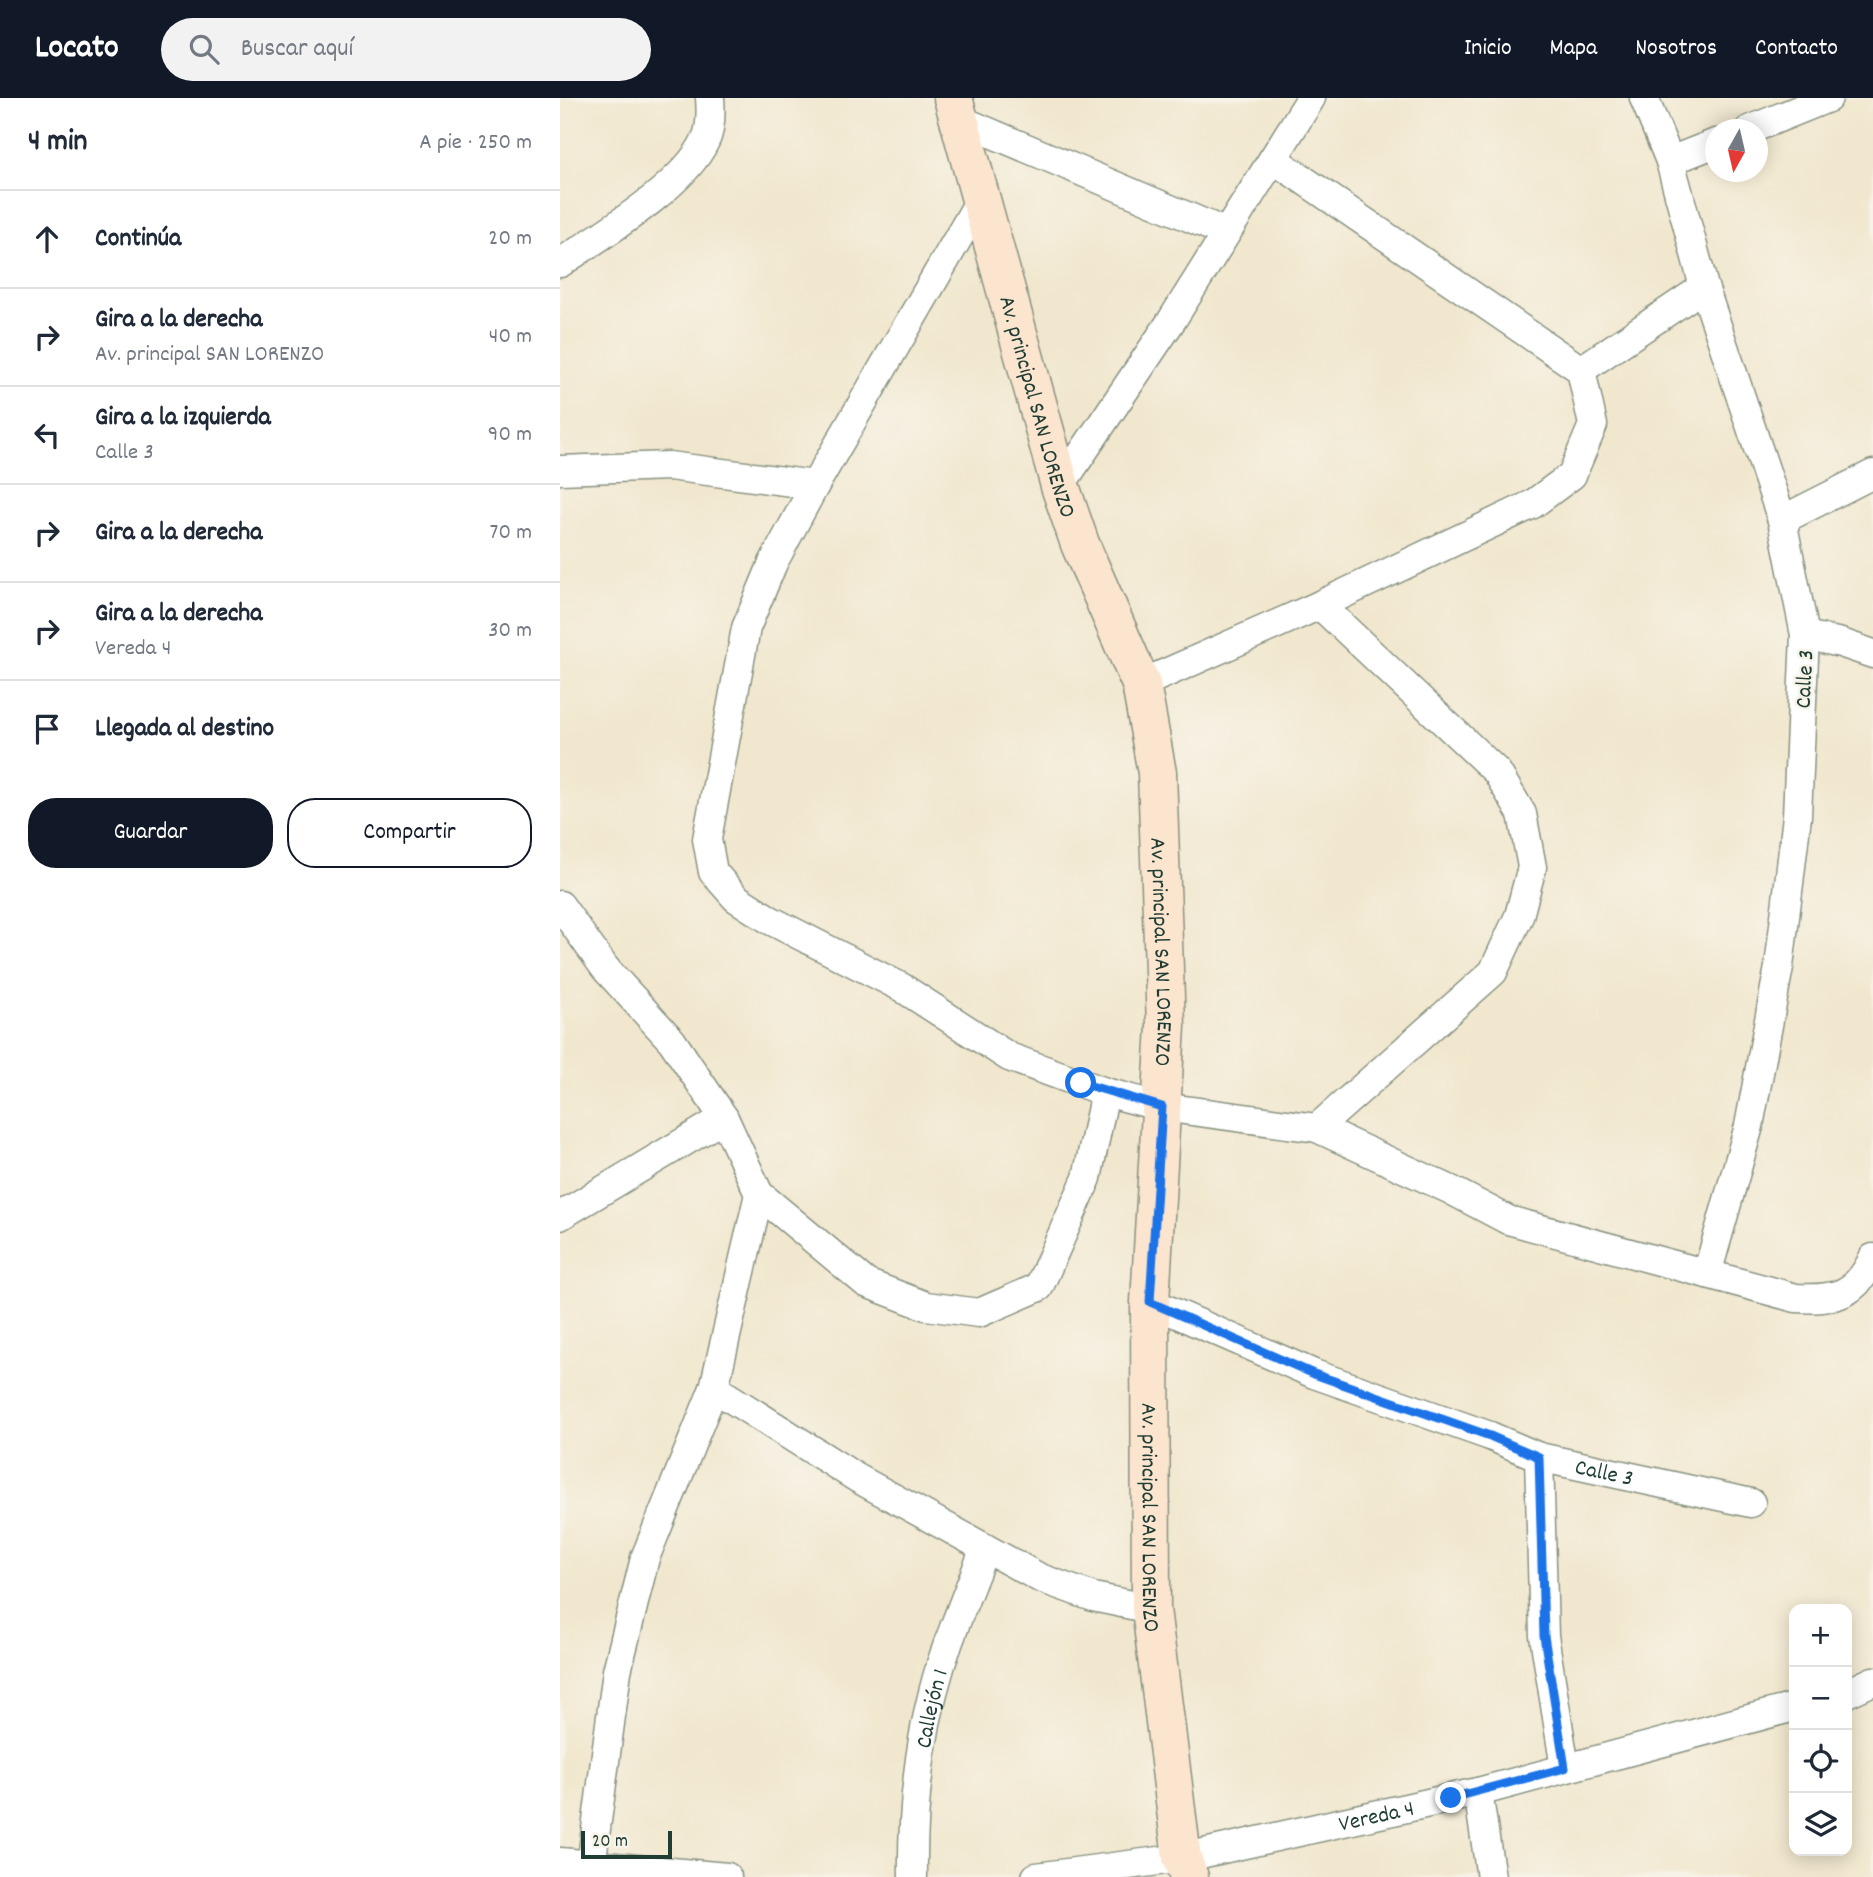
<!DOCTYPE html>
<html lang="es">
<meta charset="utf-8">
<style>
:root{--surface:#fff;--page:#f2f2f3;--text:#1f2937;--muted:#747a83;--line:#e0e1e3;--accent:#111827}
body{margin:0;font-family:Dekko,sans-serif;background:var(--page);color:var(--text)}
.controls{position:absolute;right:21px;bottom:21px;display:grid;overflow:hidden;border-radius:14px;box-shadow:0 4px 18px #0003}
.controls button{width:63px;height:63px;display:grid;place-items:center;padding:0;border:0;border-bottom:2px solid var(--line);background:var(--surface);color:var(--text);font:35px sans-serif}
.compass{position:absolute;left:1145px;top:21px;width:63px;height:63px;border-radius:50%;background:var(--surface);box-shadow:0 4px 18px #0003;rotate:188deg}
.scale{position:absolute;left:21px;bottom:18px;width:91px;box-sizing:border-box;padding-left:7px;border:4px solid #1f3d34;border-top:0;font-size:19px;line-height:24px;white-space:nowrap;color:#1f3d34;-webkit-text-stroke:5px #f7f3e8;paint-order:stroke}
.stop{position:absolute;width:21px;height:21px;margin:-16px;border:5px solid #1a73e8;border-radius:50%;background:#fff}
.stop.end{background:#1a73e8;border-color:#fff;box-shadow:0 2px 7px #0008}
.list{margin:0;padding:0;list-style:none}
h2{display:flex;justify-content:space-between;align-items:center;height:91px;margin:0;padding:0 28px;font-size:30px}
h2 small{font-size:23px;font-weight:400;color:var(--muted)}
.list li{display:grid;grid-template-columns:46px 1fr auto;gap:21px;align-items:center;box-sizing:border-box;height:98px;padding:0 28px;border-top:2px solid var(--line)}
.list b{display:block;font-size:26px;white-space:nowrap}
.list p{margin:0;font-size:23px;white-space:nowrap;color:var(--muted)}
.list em{font-size:23px;font-style:normal;color:var(--muted)}
.actions{display:flex;gap:14px;padding:21px 28px}
.actions a{flex:1;padding:16px 0;border:2px solid var(--accent);border-radius:28px;text-align:center;font-size:24px;color:var(--accent)}
.actions .main{background:var(--accent);color:#fff}
.icon{flex:none;width:38px;height:38px;fill:none;stroke:currentColor;stroke-width:2;stroke-linecap:round;stroke-linejoin:round}
.map{position:relative;flex:none;width:1313px;height:1779px;overflow:hidden}
header{display:flex;align-items:center;gap:42px;box-sizing:border-box;height:98px;padding:0 35px;background:var(--accent);color:#fff}
header strong{font-size:33px}
nav{display:flex;gap:38px;margin-inline-start:auto;font-size:24px}
.search{width:490px;height:63px;background:var(--page);display:flex;align-items:center;gap:18px;box-sizing:border-box;padding:0 24px;border-radius:38px;color:var(--muted);font-size:26px}
main{display:flex}
aside{flex:1;background:var(--surface)}
.map>svg:first-child{display:block}
</style>
<header>
<strong>Locato</strong>
<div class="search"><svg class="icon" aria-label="search" viewBox="0 0 24 24"><circle cx="10" cy="10" r="6"/><path d="M15 15l6 6"/></svg>Buscar aquí</div>
<nav><a>Inicio</a><a>Mapa</a><a>Nosotros</a><a>Contacto</a></nav>
</header>
<main>
<aside>
<h2>4 min<small>A pie · 250 m</small></h2>
<ul class="list">
<li><svg class="icon" aria-label="ahead" viewBox="0 0 24 24"><path d="M12 20V5M6 11l6-6 6 6"/></svg><div><b>Continúa</b></div><em>20 m</em></li>
<li><svg class="icon" aria-label="right" viewBox="0 0 24 24"><path d="M7 20v-9h11M14 6l5 5-5 5"/></svg><div><b>Gira a la derecha</b><p>Av. principal SAN LORENZO</p></div><em>40 m</em></li>
<li><svg class="icon" aria-label="left" viewBox="0 0 24 24"><path d="M17 20v-9H6M10 6l-5 5 5 5"/></svg><div><b>Gira a la izquierda</b><p>Calle 3</p></div><em>90 m</em></li>
<li><svg class="icon" aria-label="right" viewBox="0 0 24 24"><path d="M7 20v-9h11M14 6l5 5-5 5"/></svg><div><b>Gira a la derecha</b></div><em>70 m</em></li>
<li><svg class="icon" aria-label="right" viewBox="0 0 24 24"><path d="M7 20v-9h11M14 6l5 5-5 5"/></svg><div><b>Gira a la derecha</b><p>Vereda 4</p></div><em>30 m</em></li>
<li><svg class="icon" aria-label="arrive" viewBox="0 0 24 24"><path d="M6 21V4h12l-3 4 3 4H6"/></svg><div><b>Llegada al destino</b></div></li>
</ul>
<div class="actions"><a class="main">Guardar</a><a>Compartir</a></div>
</aside>
<div class="map">
<svg width="1313" height="1779" viewBox="0 0 1313 1779">
<rect width="100%" height="100%" fill="#f7f3e8"/>
<filter id="ink" filterUnits="userSpaceOnUse"><feTurbulence type="fractalNoise" baseFrequency=".0143" numOctaves="2"/><feDisplacementMap in="SourceGraphic" scale="14" xChannelSelector="R" yChannelSelector="G"/><feConvolveMatrix kernelMatrix="1 2 1 2 8 2 1 2 1" color-interpolation-filters="sRGB"/></filter>
<filter id="wash" filterUnits="userSpaceOnUse"><feTurbulence type="fractalNoise" baseFrequency=".00686" numOctaves="4" result="noise"/><feDisplacementMap in="SourceGraphic" scale="28" xChannelSelector="R" yChannelSelector="G"/><feGaussianBlur stdDeviation="1.57" result="paint"/><feColorMatrix in="noise" values="0 0 0 0 0 0 0 0 0 0 0 0 0 0 0 0 0 1.4 0 .05"/><feComposite in="paint" operator="in"/></filter>
<g filter="url(#wash)">
<rect width="100%" height="100%" fill="#f1e7ce"/>
</g>
<g filter="url(#ink)">
<g fill="none" stroke-linecap="round" stroke-linejoin="round">
<defs>
<g id="minor">
<path d="M1084 0 1110 63 1144 189 1222 422 1245 537 1237 718 1219 869 1189 1028 1147 1176"/>
<path d="M398 21 664 134"/>
<path d="M1189 32 1268 0"/>
<path d="M1110 63 1156 45"/>
<path d="M419 104 255 387 213 465 186 530 147 741 153 774 176 800 210 822 341 889 449 959 545 994 602 1009 757 1030 891 1092 948 1122 1236 1200C1274 1202 1296 1198 1313 1160"/>
<path d="M0 165C42 137 124 88 145 43 151 32 151 13 150 0"/>
<path d="M1021 272 1144 189"/>
<path d="M0 372 109 368 255 387"/>
<path d="M500 388 612 222 751 0"/>
<path d="M1222 422 1313 376"/>
<path d="M1245 537 1281 545 1313 556"/>
<path d="M581 586 760 507 973 406 1012 377 1033 327 1021 272 713 61"/>
<path d="M0 807 45 870 112 943 164 1020 199 1096 306 1185 366 1208 419 1215 479 1189 527 1080 545 994"/>
<path d="M757 1030 933 874 959 818 972 769 962 716 937 674 760 507"/>
<path d="M0 1118 164 1020"/>
<path id="s1" d="M590 1204 754 1276 930 1338 979 1359 1191 1405"/>
<path d="M154 1290 297 1380 480 1480 533 1499 591 1511"/>
<path d="M979 1359 984 1538 1005 1670"/>
<path d="M1287 1595 1313 1583"/>
<path d="M918 1694 931 1779"/>
<path d="M0 1764 167 1779"/>
<path d="M31 1768 57 1573 85 1460 154 1290 199 1096"/>
<path id="s2" d="M353 1779C352 1709 360 1634 381 1566 394 1527 410 1489 425 1450"/>
<path id="s3" d="M476 1779 622 1760 918 1694 1234 1609"/>
</g>
<g id="secondary">
<path id="s4" d="M393 0 500 388 520 446 581 586 597 675 606 928 590 1204 591 1511 622 1760 629 1779"/>
</g>
</defs>
<use href="#minor" stroke="#889281" stroke-width="31"/>
<use href="#secondary" stroke="#889281" stroke-width="41"/>
<use href="#minor" stroke="#fff" stroke-width="28"/>
<use href="#secondary" stroke="#fce5cf" stroke-width="38"/>
</g>
</g>
<g fill="none" stroke-linecap="round" stroke-linejoin="round" filter="url(#ink)">
<path stroke="#1a73e8" stroke-width="9" d="M521 985 602 1009 590 1204 754 1276 930 1338 979 1359 984 1538 1005 1670 891 1700"/>
</g>
<g text-anchor="middle" stroke-width="5" stroke-linejoin="round" paint-order="stroke">
<g font-size="23" fill="#1f3d34" stroke="#f7f3e8">
<text dy="8" stroke="none"><textPath href="#s4" startOffset="320">Av. principal SAN LORENZO</textPath></text>
<text transform="translate(1243 581) rotate(-87)" y="8">Calle 3</text>
<text dy="8" stroke="none"><textPath href="#s4" startOffset="886">Av. principal SAN LORENZO</textPath></text>
<text dy="8" stroke="none"><textPath href="#s1" startOffset="486">Calle 3</textPath></text>
<text dy="8" stroke="none"><textPath href="#s4" startOffset="1452">Av. principal SAN LORENZO</textPath></text>
<text dy="8" stroke="none"><textPath href="#s2" startOffset="170">Callejón 1</textPath></text>
<text dy="8" stroke="none"><textPath href="#s3" startOffset="346">Vereda 4</textPath></text>
</g>
</g>
</svg>
<div class="controls">
<button>+</button>
<button>−</button>
<button><svg class="icon" aria-label="locate" viewBox="0 0 24 24"><circle cx="12" cy="12" r="6"/><path d="M12 2v4M12 18v4M2 12h4M18 12h4"/></svg></button>
<button><svg class="icon" aria-label="layers" viewBox="0 0 24 24"><path d="M12 4l9 5-9 5-9-5zM3 14l9 5 9-5"/></svg></button>
</div>
<svg class="compass" viewBox="-18 -18 36 36"><path d="M0-13l5 13h-10z" fill="#e53935"/><path d="M0 13l5-13h-10z" fill="#747a83"/></svg>
<div class="scale">20 m</div>
<div class="stop" style="left:521px;top:985px"></div>
<div class="stop end" style="left:891px;top:1700px"></div>
</div>
</main>
